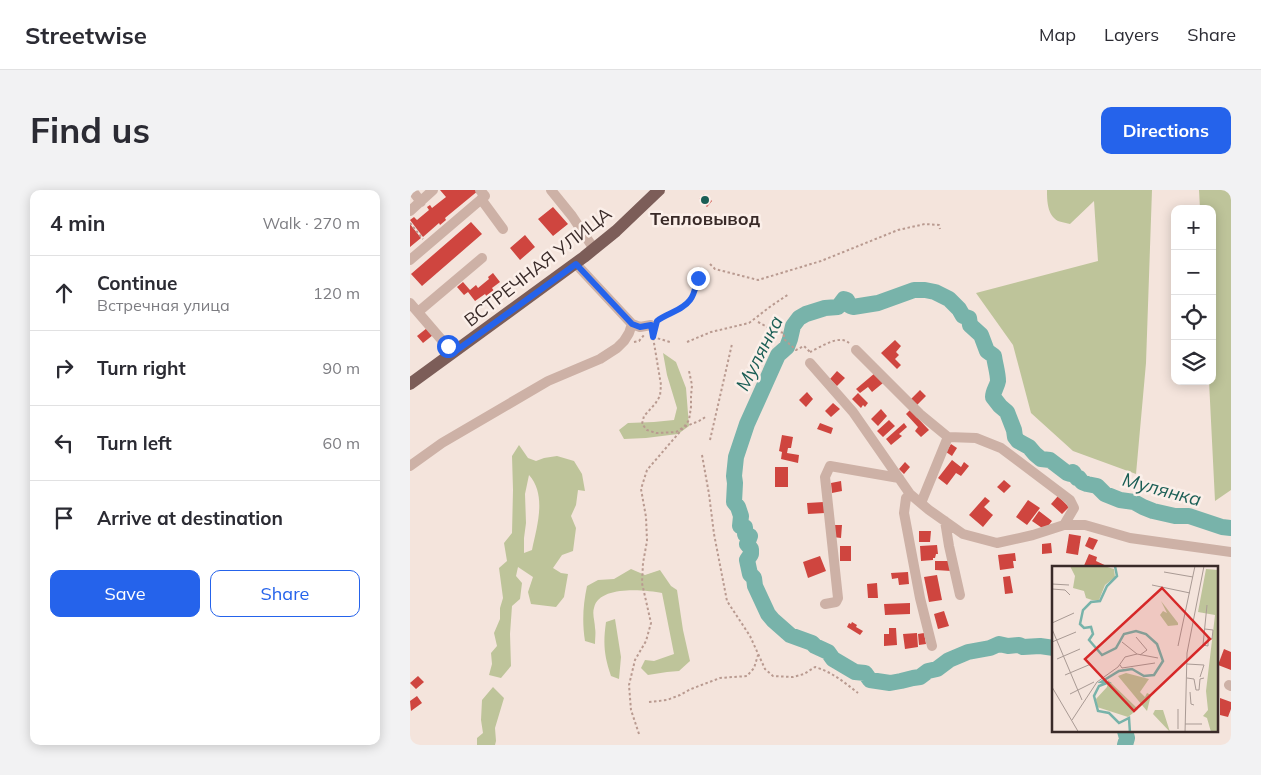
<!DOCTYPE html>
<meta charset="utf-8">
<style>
:root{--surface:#fff;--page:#f2f2f3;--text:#2b2b33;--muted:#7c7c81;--line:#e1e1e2;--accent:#2563eb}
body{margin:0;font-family:Mulish,sans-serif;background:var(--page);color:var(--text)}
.controls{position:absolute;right:15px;top:15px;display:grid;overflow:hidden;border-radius:10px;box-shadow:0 2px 12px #0003}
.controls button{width:45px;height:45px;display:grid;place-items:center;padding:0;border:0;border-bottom:1px solid var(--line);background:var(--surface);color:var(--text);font:25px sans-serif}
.stop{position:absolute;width:15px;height:15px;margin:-11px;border:4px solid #2563eb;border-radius:50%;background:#fff}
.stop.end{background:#2563eb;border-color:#fff;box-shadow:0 1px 5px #0008}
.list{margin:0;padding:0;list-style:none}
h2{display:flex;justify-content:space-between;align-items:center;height:65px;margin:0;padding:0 20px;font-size:21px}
h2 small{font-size:16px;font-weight:400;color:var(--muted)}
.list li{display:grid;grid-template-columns:32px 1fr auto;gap:15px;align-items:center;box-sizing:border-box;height:75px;padding:0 20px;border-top:1px solid var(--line)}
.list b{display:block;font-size:19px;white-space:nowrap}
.list p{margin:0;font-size:16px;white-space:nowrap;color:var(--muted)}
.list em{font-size:16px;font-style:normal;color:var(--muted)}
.actions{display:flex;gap:10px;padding:15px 20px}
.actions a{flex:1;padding:11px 0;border:1px solid var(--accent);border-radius:10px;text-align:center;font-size:18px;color:var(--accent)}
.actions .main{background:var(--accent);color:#fff}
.icon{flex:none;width:28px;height:28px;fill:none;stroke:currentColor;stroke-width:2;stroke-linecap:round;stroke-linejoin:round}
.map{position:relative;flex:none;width:821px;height:555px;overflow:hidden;border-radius:10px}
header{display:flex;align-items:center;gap:30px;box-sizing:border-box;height:70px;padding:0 25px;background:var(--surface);border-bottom:1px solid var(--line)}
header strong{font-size:24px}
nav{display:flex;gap:28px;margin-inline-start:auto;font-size:18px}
.intro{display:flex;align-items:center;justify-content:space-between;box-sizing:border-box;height:120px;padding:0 30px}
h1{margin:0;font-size:35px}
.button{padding:12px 22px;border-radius:10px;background:var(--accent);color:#fff;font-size:18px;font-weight:700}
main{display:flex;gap:30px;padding:0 30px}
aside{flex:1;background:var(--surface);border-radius:10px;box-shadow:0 2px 12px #0003}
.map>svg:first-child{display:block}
</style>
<header>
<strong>Streetwise</strong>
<nav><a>Map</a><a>Layers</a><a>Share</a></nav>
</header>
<div class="intro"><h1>Find us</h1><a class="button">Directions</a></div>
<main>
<aside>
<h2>4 min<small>Walk · 270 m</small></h2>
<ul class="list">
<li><svg class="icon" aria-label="ahead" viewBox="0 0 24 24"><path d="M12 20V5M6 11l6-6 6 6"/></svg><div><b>Continue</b><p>Встречная улица</p></div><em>120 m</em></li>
<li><svg class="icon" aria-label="right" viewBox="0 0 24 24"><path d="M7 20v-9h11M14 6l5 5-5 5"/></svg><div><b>Turn right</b></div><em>90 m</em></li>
<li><svg class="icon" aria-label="left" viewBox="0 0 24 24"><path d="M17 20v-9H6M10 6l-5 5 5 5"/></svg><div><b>Turn left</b></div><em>60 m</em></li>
<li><svg class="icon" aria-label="arrive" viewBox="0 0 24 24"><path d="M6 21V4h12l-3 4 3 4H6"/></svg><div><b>Arrive at destination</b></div></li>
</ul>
<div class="actions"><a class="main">Save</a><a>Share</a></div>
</aside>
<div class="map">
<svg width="821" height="555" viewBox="0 0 821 555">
<rect width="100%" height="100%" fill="#f4e4dc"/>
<path fill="#bec49a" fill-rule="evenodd" d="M637 0H742L736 173 726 284 663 261 621 223 603 155 566 103 688 71 684 11 660 34C656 33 651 32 648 31 637 25 637 10 637 0Z
M789 0H821V300L805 311 799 191H802V19H790Z
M253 163 266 172 276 198 279 236 268 244 236 248 214 249 209 240 218 233 244 232 264 230 267 218 257 185Z
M109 255 118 268 126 271 134 268 147 266 164 271 172 284 175 301 168 300 166 315 161 326 166 338 163 361 152 365 143 378 151 383 158 384 154 407 146 417 121 414 118 402 123 387 108 377 106 386 112 393 110 409 102 416 100 444 101 476 91 488 79 485 82 474 81 463 87 456 84 443 90 429V418L93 408 89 378 97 371 94 353 102 343 103 300 102 266ZM119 285C137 305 127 336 122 360L114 363V348L116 333 115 304Z
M221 379 235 385 250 380 261 396 267 400 273 440 280 471 269 481 257 482 238 485 231 478 235 470 244 471 264 464 252 403C235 400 189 395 184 418 182 424 185 432 185 438 186 443 185 448 185 454L175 451C172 432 173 415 177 396L188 390 204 389Z
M205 429 211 467 209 489 201 486C194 465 193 454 196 432Z
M83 497 94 508 85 538 86 551 85 555H67V548L73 543 71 530 72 510Z"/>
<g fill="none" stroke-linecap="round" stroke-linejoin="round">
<path stroke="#78b3aa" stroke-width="16" d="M644 458 630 456 613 457 609 455 598 456 589 454 580 458 558 462 539 470 527 479 518 481 510 487 503 488 491 491 480 493 460 490 455 483 445 482 423 469 418 462 405 456 402 453 380 445 363 430 358 424 345 396 344 388 340 384 337 370 341 364V359L337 354 340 346 335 344V337L330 336 331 326 328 317 324 312 325 293 324 286 326 267 337 234 368 165 377 157 380 149 383 136 389 128 396 124 415 118 428 117 434 109 437 110 440 116 443 117 468 113 504 100H515L525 102 539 109 549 119 553 126 559 128 560 135 571 145 577 161 584 166C585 174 588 183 588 191 587 197 583 201 583 207L590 216 597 222 604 240 605 247 608 251 619 257 625 264 631 269 640 270 657 283 660 284 663 282 667 288H669L672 292 677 294 687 296 695 304 710 310 724 312 733 317 743 321 765 326H779L812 337 821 338
M715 541 717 548 715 555"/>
</g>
<path fill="#cf453f" d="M30 0H69L35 28 36 30 30 35 29 33 13 47 0 30 4 27 7 30 19 20 17 17 20 15 22 18 36 7Z
M294 4 302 11 297 17 289 9Z
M143 17 158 34 143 46 128 29Z
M61 32 72 44 12 96 1 84Z
M0 34 11 48 0 57Z
M115 45 125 57 110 70 100 58Z
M83 83 90 92 82 98 84 101 77 107 75 104 65 111 58 102 54 105 47 97 53 92 60 100 66 95 68 98 79 89 78 87Z
M17 138 23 145 13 153 7 146Z
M485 150 491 156 486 162 489 165 485 169 491 175 487 179 471 163Z
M427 181 435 188 427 196 420 189Z
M465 183 473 193 462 202 458 197 450 203 446 199Z
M510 200 516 206 507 215 501 209Z
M397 202 403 209 396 217 389 210Z
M448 203 458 213 455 217 453 215 451 218 442 209Z
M423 213 430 219 421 227 415 221Z
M471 219 477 226 468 236 461 229Z
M500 220 519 240 511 247 505 241 508 237 496 224Z
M479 230 485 236 473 247 467 241Z
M410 233 423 238 421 244 407 239Z
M494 233 497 237 489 244 492 246 481 255 476 249Z
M372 245 383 247 381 258H378L377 263 389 265 388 273 371 269 372 262 369 261Z
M541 254 547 258 542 266 536 262Z
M542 270 551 277 554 272 559 276 551 286 546 283 537 295 528 288Z
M495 272 500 277 494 284 489 279Z
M365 277H378V297H365Z
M594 290 601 296 594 303 587 297Z
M431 291 432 301 422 303 421 293Z
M648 306 659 317 652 324 641 314Z
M575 307 580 311 574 317 583 325 573 337 559 325Z
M618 310 630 318 617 335 606 327Z
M414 312 415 323 398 324 397 313Z
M629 321 642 331 635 340 622 331Z
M424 335H432L431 348 423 347Z
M509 341H521L520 352H509Z
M659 344 671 346 668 365 656 363Z
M679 347 688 350 683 360 675 356Z
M641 353 642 363 632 364V354Z
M527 355 528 364H526L525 368H523V370L511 371 510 356Z
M430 356H441V371H430Z
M605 363 606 371H603L604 378 590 380 588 365Z
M679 364 687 367 686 371 701 378H673Z
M410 366 416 381 398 388 393 372Z
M525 371H541V381L525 380Z
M498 382 499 394 489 395 488 388 482 389 481 383Z
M527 385 532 410 519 412 514 387Z
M600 386 603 403 595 404 593 387Z
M467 393 468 408H458L457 394Z
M500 413V424L475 425 474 414Z
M534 421 539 436 528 439 524 424Z
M442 432 447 435 446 437 453 441 450 445 437 437 439 433 441 434Z
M479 438H486L487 455 474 456V444H479Z
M507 443 508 457 495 459 493 444Z
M514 443 516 454 509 455 508 444Z
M814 459 821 462V480L808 475Z
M8 486 14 492 6 499 0 493Z
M7 506 12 513 1 521 0 511Z
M810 508 821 512V519L818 527 810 525Z"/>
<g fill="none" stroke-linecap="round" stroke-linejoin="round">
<path stroke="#b99a90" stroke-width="2" stroke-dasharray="2.5 2.5" stroke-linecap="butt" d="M0 33 13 49
M300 74 305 79 348 90 411 71 488 40 515 34 529 35 530 39
M249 129C259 122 275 120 282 108 283 104 284 100 286 96 288 90 290 84 290 77
M348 132 365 141 374 143V149L386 160 394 156 400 162
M244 143 243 147 251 195 250 206 245 214 234 226 232 234 237 240 246 243 266 242 274 237 279 230 281 217V206L282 195 279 181
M243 147 260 152
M224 152 229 151 234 145
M277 152 301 142 339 133 361 116 379 104
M400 162C411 157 429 144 439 153
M300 250 322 154
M292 265 299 304 304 344 317 411 340 446 355 479 363 486 383 487 394 484 405 477C422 482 434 492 448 503
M239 512 257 510 270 505 281 499 310 488 337 486 344 478 348 465
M229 544 221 520 219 495 225 470 236 451 241 433 232 393 233 373 237 351 236 327 231 299 237 280 274 237 289 231 297 226"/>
<path stroke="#cdb1a6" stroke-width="10" d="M2 0 11 12
M141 0 162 26 184 59
M71 9 93 39
M0 21 23 0
M0 70 75 6 70 0
M166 74 222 134 230 137 241 135
M0 113 43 163
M8 122 72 68
M446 160 510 224 538 247 566 248 591 258 660 310 664 318 654 335
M400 173 443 222 500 304 519 320 553 344 587 353 623 345 654 335H675L720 348 821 362
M0 276 32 253 138 191 190 169 207 158 214 151 219 143 222 134
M500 304 496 308 494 323 510 408 522 456
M511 313 538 247
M535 331 539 356 550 405
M415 414 426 412 428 408 415 287 420 276 489 288
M819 495 821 496"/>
<path stroke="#7c5d58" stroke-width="12" d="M0 194 174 67 206 41 249 0"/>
</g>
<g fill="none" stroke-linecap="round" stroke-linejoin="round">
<path stroke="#2563eb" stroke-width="6" d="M38 156 43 163 166 74 222 134 230 137 241 135 243 147 247 131C257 123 272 121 280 110 285 104 286 94 288 88"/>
</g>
<circle fill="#1a5e55" stroke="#fbefe9" stroke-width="2" cx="295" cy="10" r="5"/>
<g text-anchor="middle" stroke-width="5" stroke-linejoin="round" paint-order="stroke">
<g font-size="18" font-weight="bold" fill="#392a28" stroke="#fbefe9">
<text x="295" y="35">Тепловывод</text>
</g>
<g font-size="18" fill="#392a28" stroke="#fbefe9">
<text transform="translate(128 77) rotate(-38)" y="6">ВСТРЕЧНАЯ УЛИЦА</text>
</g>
<g font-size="19" font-style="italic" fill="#1a5e55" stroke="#fbefe9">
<text transform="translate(349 163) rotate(-63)" y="7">Мулянка</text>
<text transform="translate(752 299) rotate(15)" y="7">Мулянка</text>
</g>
</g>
<g transform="translate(642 376)">
<rect width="166" height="166" fill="#f4e4dc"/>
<path d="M18 0H52L62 3 63 11 53 19 47 34H40L34 32 32 25 21 22 23 10ZM154 3 166 4V166H159L155 152 151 150 156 144 154 125 163 49 146 46ZM109 35 126 57V59L116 60 108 49 111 45 115 47ZM74 107 97 113 88 126 93 131 95 127 99 129 95 145 66 110ZM56 114 86 143 76 151 45 141 44 133 55 121ZM103 144H111L118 166 101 148Z" fill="#bec49a"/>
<path fill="none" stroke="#78b3aa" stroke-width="2.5" d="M63 0 65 10 55 20 48 35 39 36 31 44 28 58 32 62 39 61 41 68 37 74 50 89 64 82 72 68 84 65 94 68 105 78 111 95 102 109 92 110 80 103 67 105 49 116 55 117 47 120 42 130 46 145 57 147 67 157 77 152 78 167"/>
<path fill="none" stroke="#a99a94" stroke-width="1" d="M112 6 141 11M0 18 17 19M100 19 138 27M0 23 13 24 18 29M155 39 151 79 156 80V70M0 57 22 47M0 63 30 134M153 63 161 64 160 73H156M84 71 95 84 88 89M0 76 24 66M70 76 85 88M126 80 143 0M5 93 28 83M135 98 152 99 148 111M68 99 70 102 103 97M13 109 39 98M135 112 142 113 144 124H147L148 113 152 112M0 121 27 167M138 126 139 138 142 139M18 128 42 116M126 143V163M20 154 45 116 66 101 73 91 85 88 106 92M133 158H150M133 167 135 87 152 0"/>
<path fill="#d62828" fill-opacity="0.15" stroke="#d62828" stroke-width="2.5" d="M110 22 158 73 82 145 33 93Z"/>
<rect width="166" height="166" fill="none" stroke="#392a28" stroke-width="2.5"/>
</g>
</svg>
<div class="controls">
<button>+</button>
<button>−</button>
<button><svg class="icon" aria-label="locate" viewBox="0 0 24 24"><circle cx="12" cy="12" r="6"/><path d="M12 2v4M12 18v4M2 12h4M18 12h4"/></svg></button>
<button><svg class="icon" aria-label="layers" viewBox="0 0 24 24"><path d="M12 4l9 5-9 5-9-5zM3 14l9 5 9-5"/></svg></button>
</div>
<div class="stop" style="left:38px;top:156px"></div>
<div class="stop end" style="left:288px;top:88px"></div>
</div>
</main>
